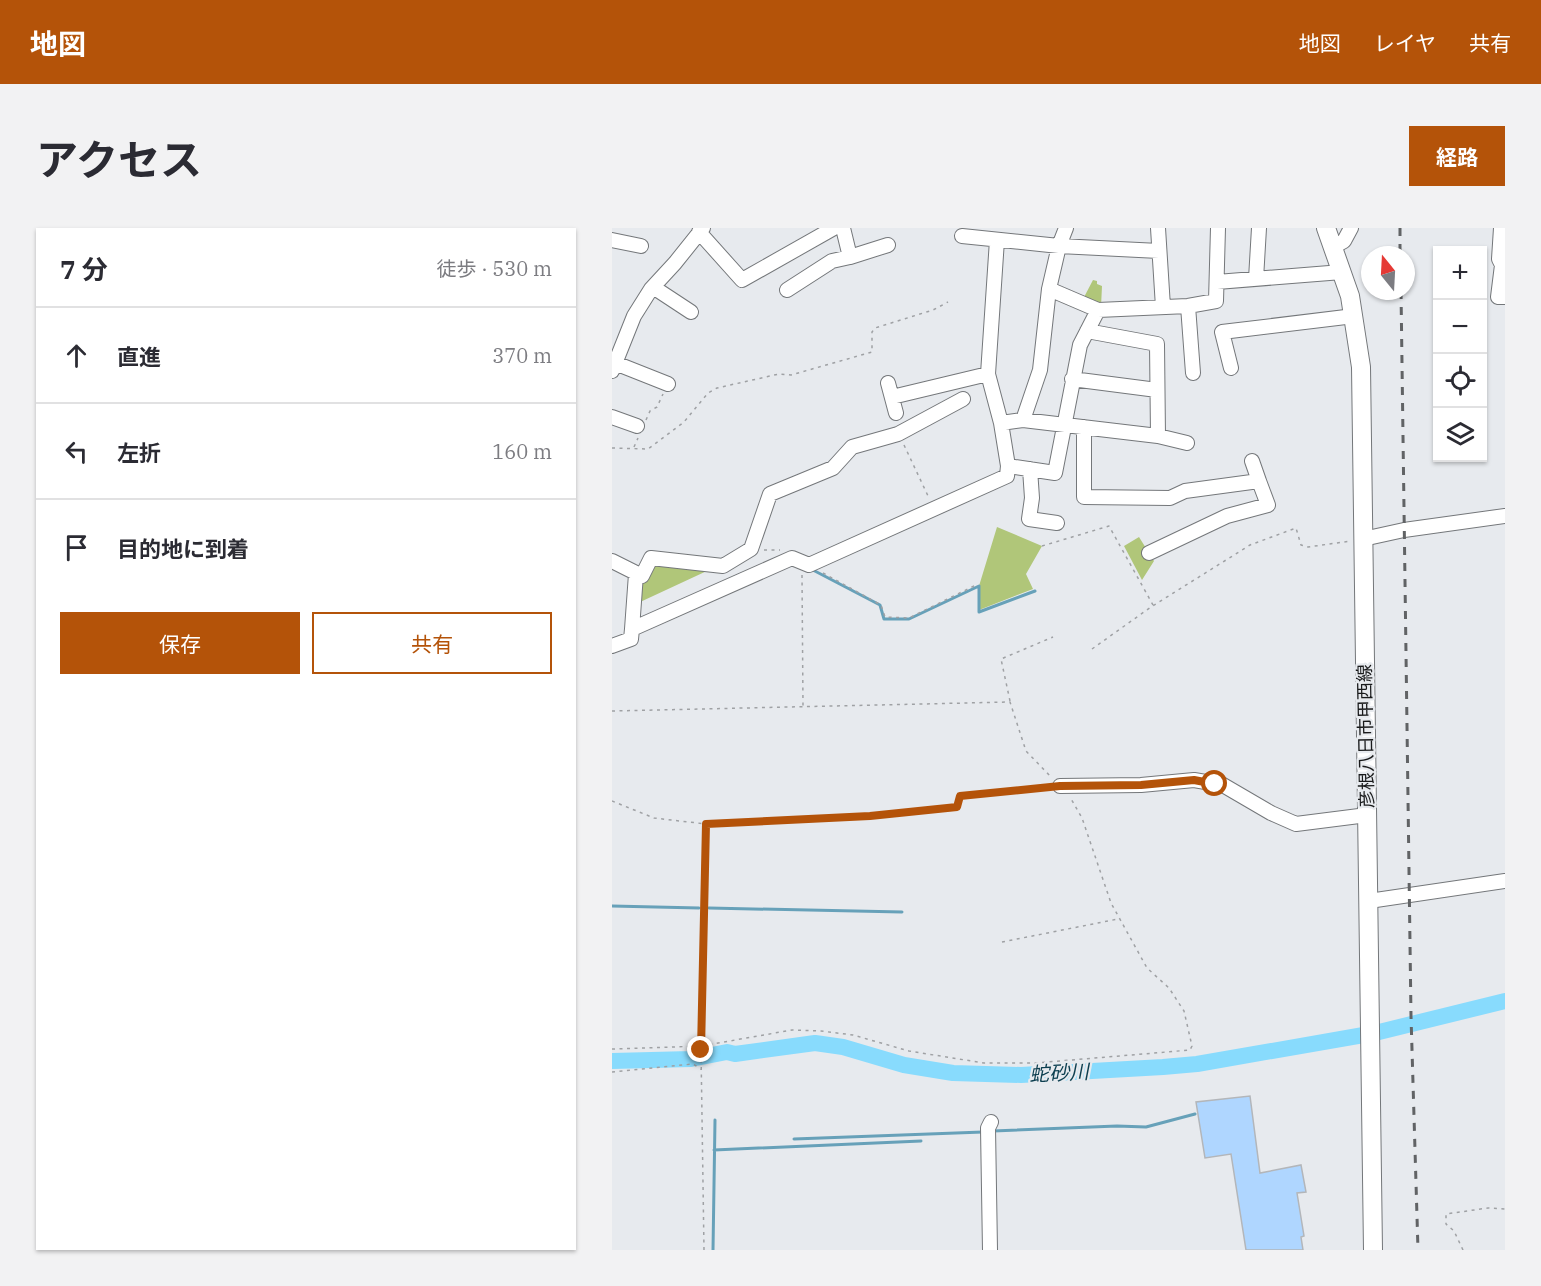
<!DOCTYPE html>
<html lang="ja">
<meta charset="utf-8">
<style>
:root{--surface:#fff;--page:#f2f2f3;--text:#2b2b33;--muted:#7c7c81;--line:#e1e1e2;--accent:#b45309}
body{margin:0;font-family:"IBM Plex Serif","Noto Sans JP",serif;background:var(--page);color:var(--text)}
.controls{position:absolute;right:18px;top:18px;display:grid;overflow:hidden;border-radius:0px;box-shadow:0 2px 4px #0004}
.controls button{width:54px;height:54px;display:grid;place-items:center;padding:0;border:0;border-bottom:2px solid var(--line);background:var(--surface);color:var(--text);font:30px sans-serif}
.compass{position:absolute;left:749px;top:18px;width:54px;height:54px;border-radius:50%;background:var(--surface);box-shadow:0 2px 4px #0004;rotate:342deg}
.stop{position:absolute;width:18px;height:18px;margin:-14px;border:4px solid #b45309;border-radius:50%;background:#fff}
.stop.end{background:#b45309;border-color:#fff;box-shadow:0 2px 6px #0008}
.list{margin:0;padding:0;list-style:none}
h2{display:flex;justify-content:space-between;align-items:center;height:78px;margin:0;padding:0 24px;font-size:26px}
h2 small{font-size:20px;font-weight:400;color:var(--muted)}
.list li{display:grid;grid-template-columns:39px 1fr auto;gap:18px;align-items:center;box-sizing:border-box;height:96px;padding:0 24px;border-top:2px solid var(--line)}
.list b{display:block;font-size:22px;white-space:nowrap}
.list em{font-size:20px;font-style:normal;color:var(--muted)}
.actions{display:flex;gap:12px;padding:18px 24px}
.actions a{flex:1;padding:14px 0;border:2px solid var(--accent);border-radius:0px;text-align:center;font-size:21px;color:var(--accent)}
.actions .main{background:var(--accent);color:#fff}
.icon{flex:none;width:33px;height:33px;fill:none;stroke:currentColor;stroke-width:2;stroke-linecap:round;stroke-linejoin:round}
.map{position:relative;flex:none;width:893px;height:1022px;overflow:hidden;border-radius:0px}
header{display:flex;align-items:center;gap:36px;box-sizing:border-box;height:84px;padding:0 30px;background:var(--accent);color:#fff}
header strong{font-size:28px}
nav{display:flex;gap:33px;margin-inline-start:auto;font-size:21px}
.intro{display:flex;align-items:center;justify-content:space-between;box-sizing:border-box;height:144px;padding:0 36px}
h1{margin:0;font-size:42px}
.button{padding:15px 27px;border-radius:0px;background:var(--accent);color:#fff;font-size:21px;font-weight:700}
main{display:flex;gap:36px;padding:0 36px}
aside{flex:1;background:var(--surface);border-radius:0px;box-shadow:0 2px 4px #0004}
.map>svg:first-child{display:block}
</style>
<header>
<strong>地図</strong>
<nav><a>地図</a><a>レイヤ</a><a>共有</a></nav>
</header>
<div class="intro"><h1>アクセス</h1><a class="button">経路</a></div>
<main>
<aside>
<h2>7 分<small>徒歩 · 530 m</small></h2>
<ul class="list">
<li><svg class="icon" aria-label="ahead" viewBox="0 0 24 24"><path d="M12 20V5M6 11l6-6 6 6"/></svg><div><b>直進</b></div><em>370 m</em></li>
<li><svg class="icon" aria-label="left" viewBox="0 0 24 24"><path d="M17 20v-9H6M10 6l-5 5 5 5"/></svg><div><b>左折</b></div><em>160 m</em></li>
<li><svg class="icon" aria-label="arrive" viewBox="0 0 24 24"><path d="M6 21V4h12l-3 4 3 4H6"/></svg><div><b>目的地に到着</b></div></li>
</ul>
<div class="actions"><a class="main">保存</a><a>共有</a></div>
</aside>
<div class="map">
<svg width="893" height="1022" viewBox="0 0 893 1022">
<rect width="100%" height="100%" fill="#e7eaee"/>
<path fill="#b0c679" d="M481 52 485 53V56L490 58 489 79 470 73Z
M385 299 430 318 414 346 421 361 367 382V358Z
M527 309 542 333 530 352 512 318Z
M39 336 97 342 26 375 27 350Z"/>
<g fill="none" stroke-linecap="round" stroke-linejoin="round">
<path stroke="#67a1b9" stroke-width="3" d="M199 341 268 377 272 391H297L367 358V384L423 363
M0 678 87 680
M97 680 290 684
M381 903 505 898 534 899 583 886
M182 911 371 904
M102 922 309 913
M101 1022 103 892"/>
<path stroke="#88dbfd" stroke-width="16" d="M0 833 79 831 115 824 123 826 203 815 231 819 292 837 341 845 409 847 551 839 585 836 763 805 893 773"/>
</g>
<path fill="#afd6ff" stroke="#b3b6ba" stroke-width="1.5" d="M638 868 648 945 689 937 694 964 685 965 692 1008 689 1009 691 1022H634L619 926 593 930 584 874Z"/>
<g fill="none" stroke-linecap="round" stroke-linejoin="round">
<defs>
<path id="minor" d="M546 0 551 79
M889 0 887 31 890 37 886 69H893
M87 4 130 52 222 0
M350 8 447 18 547 23
M0 12 29 18
M721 19 732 13 739 0
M238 29 276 17
M644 51 647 0
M605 54 730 44
M41 59 79 84
M437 61 486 82 576 78 604 73 606 0
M175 62 220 33 238 29 231 0
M576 78 581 145
M475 103 545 116 546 208
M3 135 56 156
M619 140 610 104 742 88
M0 143 22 88 39 61 63 35 91 0
M460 151 545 162
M276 155 284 185
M280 169 376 146
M0 189 25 198
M411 192 428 142 437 61 447 18 454 0
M389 195 411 192 546 208 575 215
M472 199V269L558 270 573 263 647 253 656 277 615 288 537 325
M640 233 647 253
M396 238 443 245 468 117 486 82
M418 241 420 270 417 291 445 295
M751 311 792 302 893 288
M0 333 30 348 39 330 111 338 139 321 158 266 221 240 240 219 286 206 351 171
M20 401 24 346
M0 418 19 411 20 401 180 330 197 337 395 248 396 238 389 195 376 146 385 12
M448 558 529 557 582 552 611 557 659 585 684 596 755 587
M757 673 893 653
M378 1022 376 900 379 894"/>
<path id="major" d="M714 0 738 68 749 139 761 1022"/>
</defs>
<use href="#minor" stroke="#74777a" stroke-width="16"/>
<use href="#major" stroke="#74777a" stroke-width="20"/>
<path stroke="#9fa1a4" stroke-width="1.5" stroke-dasharray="3 4.5" stroke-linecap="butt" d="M34 192 38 183 45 179 51 166
M292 217 317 270
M22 219 26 210
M0 220 36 221 72 194 96 165 105 160 167 146 179 147 260 124V104L263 100 321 82 336 74
M430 318 497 298 541 377
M152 322H168
M211 345 269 377 273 389 297 390 366 356
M190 347 191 478
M480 421 539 379 638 317 684 300 689 317 696 319 739 313
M398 473 389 431 441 409
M0 483 398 474 414 523 440 550
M0 573 42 590 94 596 258 588 345 579 348 568 436 559
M390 714 506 691
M0 821 89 818 180 802 209 803 241 807 297 823 372 835H423L578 822 580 818 572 783 557 760 535 740 499 675 470 590 458 569
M0 844 81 836 89 841
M92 1022 89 822 94 597
M851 1022 842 1003 834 996V986L876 980 893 981"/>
<use href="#minor" stroke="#fff" stroke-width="14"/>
<use href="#major" stroke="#fff" stroke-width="18"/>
<path stroke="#616365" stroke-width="3" stroke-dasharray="8 8" stroke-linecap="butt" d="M788 0V27
M789 63 799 788 806 1022"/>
</g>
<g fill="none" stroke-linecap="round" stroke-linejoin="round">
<path stroke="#b45309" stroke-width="8" d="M89 822 94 596 258 588 345 579 348 568 448 558 529 557 582 552 603 556"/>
</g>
<g text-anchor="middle" stroke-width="4.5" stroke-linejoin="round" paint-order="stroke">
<g font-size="18" fill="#191a1b" stroke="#e7eaee">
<text transform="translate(754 508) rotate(-91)" y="6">彦根八日市甲西線</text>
</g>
<g font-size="20" font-style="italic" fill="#0d3f50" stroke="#e7eaee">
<text transform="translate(447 845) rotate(-3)" y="7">蛇砂川</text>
</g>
</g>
</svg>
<div class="controls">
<button>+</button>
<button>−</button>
<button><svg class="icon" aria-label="locate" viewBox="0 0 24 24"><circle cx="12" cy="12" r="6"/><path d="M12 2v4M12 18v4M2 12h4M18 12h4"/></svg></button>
<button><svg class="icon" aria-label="layers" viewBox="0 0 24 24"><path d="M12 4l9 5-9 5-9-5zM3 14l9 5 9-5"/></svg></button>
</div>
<svg class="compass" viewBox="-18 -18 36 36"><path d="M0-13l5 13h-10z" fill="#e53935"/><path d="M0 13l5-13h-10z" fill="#7c7c81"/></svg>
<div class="stop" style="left:603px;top:556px"></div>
<div class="stop end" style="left:89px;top:822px"></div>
</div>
</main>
